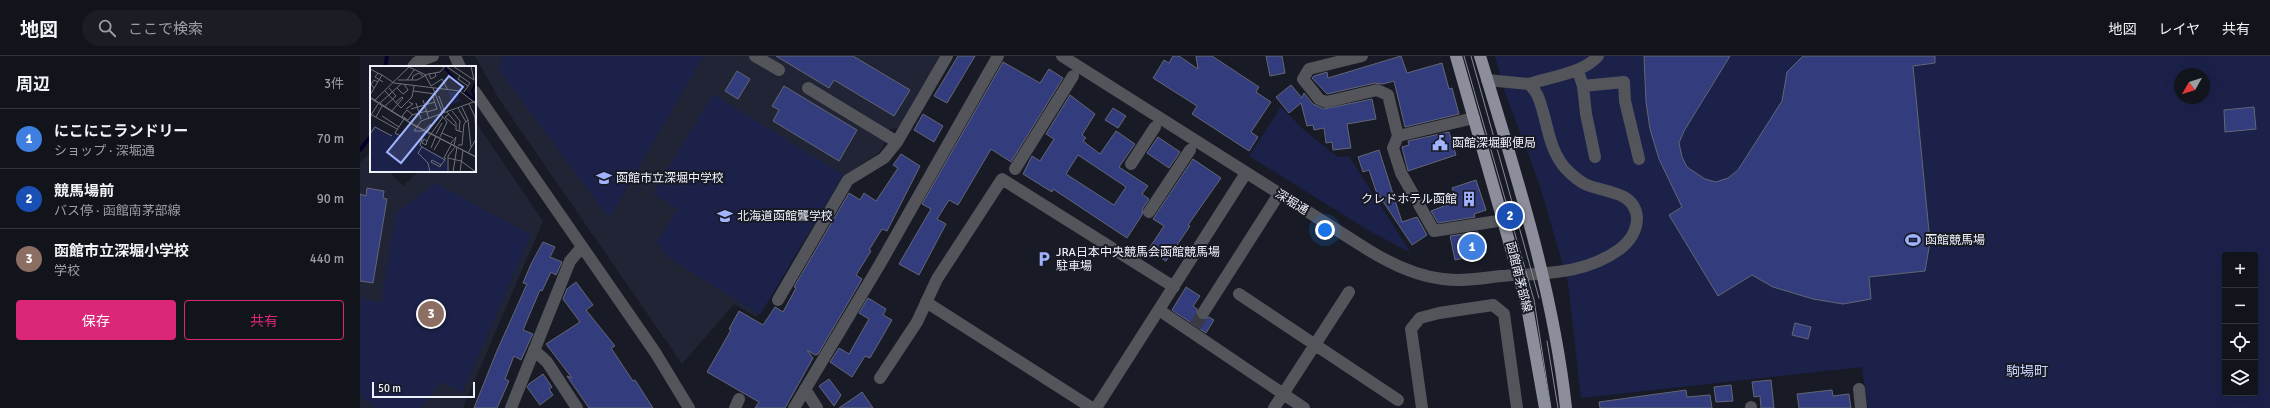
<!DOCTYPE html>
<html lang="ja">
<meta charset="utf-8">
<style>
:root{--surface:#12141c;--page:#1b1d25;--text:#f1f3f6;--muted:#9c9ea3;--line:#31333b;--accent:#db2777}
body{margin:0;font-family:Signika,"Noto Sans JP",sans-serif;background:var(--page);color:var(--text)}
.controls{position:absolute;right:12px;bottom:12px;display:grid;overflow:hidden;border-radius:4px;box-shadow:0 4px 16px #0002}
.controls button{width:36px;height:36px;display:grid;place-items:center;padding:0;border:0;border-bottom:1px solid var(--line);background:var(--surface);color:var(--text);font:20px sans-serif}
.compass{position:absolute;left:1814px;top:12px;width:36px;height:36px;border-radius:50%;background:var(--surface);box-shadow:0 4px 16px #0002;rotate:231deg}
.scale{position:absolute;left:12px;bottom:10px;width:103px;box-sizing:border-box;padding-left:4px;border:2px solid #eff1f9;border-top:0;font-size:11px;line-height:14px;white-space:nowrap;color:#eff1f9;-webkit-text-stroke:3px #181b25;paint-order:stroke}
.you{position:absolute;left:965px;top:174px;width:14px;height:14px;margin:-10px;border:3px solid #fff;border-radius:50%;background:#1a73e8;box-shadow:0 0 0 6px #1a73e833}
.badge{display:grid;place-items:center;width:26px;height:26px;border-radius:50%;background:var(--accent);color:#fff;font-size:13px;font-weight:700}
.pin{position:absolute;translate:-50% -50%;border:2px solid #fff;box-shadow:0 1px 4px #0006}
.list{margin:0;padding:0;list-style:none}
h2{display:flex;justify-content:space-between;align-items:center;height:52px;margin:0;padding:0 16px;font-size:17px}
h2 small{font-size:13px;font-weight:400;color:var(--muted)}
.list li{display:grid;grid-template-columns:26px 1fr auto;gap:12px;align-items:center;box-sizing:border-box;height:60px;padding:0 16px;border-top:1px solid var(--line)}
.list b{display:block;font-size:15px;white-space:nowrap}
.list p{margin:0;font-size:13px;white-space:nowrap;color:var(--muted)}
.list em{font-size:13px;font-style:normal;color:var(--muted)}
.actions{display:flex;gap:8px;padding:12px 16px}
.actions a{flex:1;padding:9px 0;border:1px solid var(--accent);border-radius:4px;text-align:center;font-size:14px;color:var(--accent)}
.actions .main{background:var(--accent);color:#fff}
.icon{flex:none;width:22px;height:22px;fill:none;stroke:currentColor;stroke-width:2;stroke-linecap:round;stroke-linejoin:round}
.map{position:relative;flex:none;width:1910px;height:352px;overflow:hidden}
header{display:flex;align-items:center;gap:24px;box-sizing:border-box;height:56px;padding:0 20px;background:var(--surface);border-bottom:1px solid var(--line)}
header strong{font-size:19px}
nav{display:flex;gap:22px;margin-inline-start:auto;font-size:14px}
.search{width:280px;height:36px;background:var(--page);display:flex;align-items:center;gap:10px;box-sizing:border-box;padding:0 14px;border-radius:22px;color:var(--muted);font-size:15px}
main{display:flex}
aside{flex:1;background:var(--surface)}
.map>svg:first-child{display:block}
</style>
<header>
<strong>地図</strong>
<div class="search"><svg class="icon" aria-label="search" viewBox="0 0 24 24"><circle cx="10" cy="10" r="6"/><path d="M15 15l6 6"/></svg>ここで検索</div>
<nav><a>地図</a><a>レイヤ</a><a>共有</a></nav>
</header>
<main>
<aside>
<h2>周辺<small>3件</small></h2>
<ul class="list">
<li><span class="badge" style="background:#3f7fe0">1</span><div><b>にこにこランドリー</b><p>ショップ · 深堀通</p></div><em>70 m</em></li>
<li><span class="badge" style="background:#1a4fb4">2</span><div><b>競馬場前</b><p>バス停 · 函館南茅部線</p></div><em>90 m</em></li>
<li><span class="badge" style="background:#8d6e63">3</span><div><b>函館市立深堀小学校</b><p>学校</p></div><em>440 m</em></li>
</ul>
<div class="actions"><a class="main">保存</a><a>共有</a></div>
</aside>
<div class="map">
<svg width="1910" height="352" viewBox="0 0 1910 352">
<rect width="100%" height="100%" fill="#181b25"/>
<path fill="#202434" d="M115 0H581L540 72 530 73 524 83V89L518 97 485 120 396 261 374 248 322 308 139 43Z
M115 65 183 165 103 352H0V106L11 96V115H29L43 130 59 115H115Z"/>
<path fill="#1b2149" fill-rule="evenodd" d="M142 0H344L249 162 139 14Z
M1135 0H1910V352H1508L1502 311 1221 342 1208 227 1180 130 1145 36ZM1820 18H1844V42H1820ZM1865 199H1895V337H1865Z
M353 38 483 119 400 259 306 200 297 186 318 153 293 138Z
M921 51 945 75 978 101 989 100 1051 197 1006 173 889 100Z
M76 127 171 179 102 337 81 325 62 352H17L0 340 1 242 21 247 36 157Z"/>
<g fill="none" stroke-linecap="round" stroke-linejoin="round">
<path stroke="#04002a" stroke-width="4" d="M25 11 27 0
M0 94 11 80"/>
</g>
<path fill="#333d7e" stroke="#636674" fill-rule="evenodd" d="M416 0H493L550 34 534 60 474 24 469 32Z
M598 0H615L587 47 574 40Z
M813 0H819L838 13 836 0H852L899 31 896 36 911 46 891 76 898 81 889 95 832 58 837 50 793 22 804 4 809 7Z
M906 0H922L925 17 910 20Z
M1041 0 1047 17 1082 7 1089 33 1092 32 1099 58 1045 71 1034 25 1023 28 1015 27 967 38 952 22 954 20 967 16 968 22Z
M1284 0H1370L1324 75 1319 87 1322 101 1327 111 1345 123 1356 126 1368 122 1378 114 1422 45 1427 16 1443 0H1575V7L1553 10 1570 186 1565 215 1509 221 1511 243 1483 248 1453 243 1413 231 1392 219 1358 240 1309 159 1322 151 1299 103 1290 73 1286 46Z
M643 6 680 27 689 13 703 22 651 106 631 93 598 149 589 144 577 163 586 168 559 219 539 208 571 153 562 148Z
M377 15 390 23 378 43 365 35Z
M931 29 942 42 944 37 953 48 964 53 1012 43 1016 63 987 68 991 92 973 94 972 86 966 87 964 72 954 74 953 69 947 70 941 47 929 57 916 41Z
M424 30 497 74 479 105 413 65 419 54 412 50Z
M710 39 735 58 722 79 726 82 723 85 740 98 756 75 775 88 759 111 788 130 782 138 789 143 783 152 782 159 767 182 693 133 692 136 663 118 672 100 680 105 694 83 686 78ZM718 99 766 131 754 149 706 118Z
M1894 51 1896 73 1865 76 1864 54Z
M753 52 766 60 758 72 745 64Z
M563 58 583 70 574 86 554 74Z
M1089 76 1096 99 1048 115 1042 91 1049 89 1048 85Z
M798 81 820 96 809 112 787 97Z
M1019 94 1042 166 1057 161 1067 179 1052 189 1016 135 1009 114 1003 116 998 101Z
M541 98 560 110 527 175 522 173 509 194 511 195 496 219 502 223 458 298 455 299 447 294 453 302 425 352H395L399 346 347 316 371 274 369 273 379 255 403 269 415 251 423 256 436 232 434 231 489 137 500 144 504 137 516 145 538 112 533 109Z
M833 103 861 122 828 169 830 170 806 205 788 194 804 170 793 163Z
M1116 124 1126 154 1114 158 1115 161 1078 167 1071 155 1097 145 1092 132Z
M7 132 24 135 23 142 27 143 13 227 0 225V138L6 140Z
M1118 176 1123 198 1095 204 1090 180Z
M183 186 195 191 190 201 202 206 196 219 191 216 182 235 180 234 163 274 173 278 170 284 161 304 154 300 145 323 149 325 137 352H114L136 297 167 228 163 227 171 208Z
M216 226 233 249 226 254 255 290 251 292 273 325 275 324 293 352H229L207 320 212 322 186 288 220 266 203 243 207 233Z
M826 231 840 240 833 250 837 253V261L842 264 849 261 854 264 846 277 812 254Z
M508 242 526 253 523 259 532 264 510 302 505 300 492 321 470 306 479 292 489 298 509 263 499 257Z
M1435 267 1451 271 1448 283 1432 279Z
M183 318 192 331 189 333 193 339 180 349 167 331 169 328Z
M469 323 481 339 474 350 459 330Z
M1411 324 1414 352H1401L1400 340 1394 341 1392 326Z
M1371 329 1373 345 1356 346 1354 331Z
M1326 334 1327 341 1350 339 1352 352H1240L1239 346Z
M1472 334 1473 340 1489 338 1491 352H1439L1437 338Z
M502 336 513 352H479L498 339Z"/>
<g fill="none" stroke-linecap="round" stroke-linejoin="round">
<path stroke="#383b45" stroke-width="12" stroke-dasharray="12 6" stroke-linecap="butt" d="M835 270 843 257"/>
<path stroke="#53555b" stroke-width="12" d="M95 0 100 11
M395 0 419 14
M702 0 1010 195C1033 209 1056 220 1083 223 1102 226 1122 222 1141 220 1183 217 1224 219 1260 193 1269 186 1277 175 1277 162 1275 134 1243 137 1225 128 1219 125 1211 118 1206 113 1188 93 1188 67 1179 43 1177 37 1173 32 1169 28L1127 24
M1002 0 949 13 943 23 959 43 966 46 1017 34 1028 39 1038 80 1114 62
M53 11 57 6 73 0
M1218 15 1223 30 1226 58 1235 101
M1169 28C1190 21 1224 17 1238 0
M1223 30 1264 26 1265 45 1279 103
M448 32 537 86
M115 36 295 296 329 352
M1038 80 1033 92 1041 117 1074 175 1144 164
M771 108 795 71
M655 113 713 20
M789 156 830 94
M879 238 1038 344
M418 244 488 124 524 102 537 86 587 0
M566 246 732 352
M799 254 944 352
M843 257 919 138
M174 294 187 306 217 352
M520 322 557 266 577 223 642 123 814 231
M445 333 457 352
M1499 333 1501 352
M1391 351V352
M151 352 210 205 222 191
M375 352 379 343
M434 352 520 208 638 0
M736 352 886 117
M914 352 989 236
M1062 352 1051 273 1060 262 1079 257 1133 249 1144 258 1157 352"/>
<path stroke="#8c8f9b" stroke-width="12" d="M1096 0 1166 245 1185 352
M1120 0C1155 115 1193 232 1206 352"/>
<path stroke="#888b94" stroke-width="1" d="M1104 0 1174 244 1191 352
M1111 0 1179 242
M1187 285 1198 352"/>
</g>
<defs>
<symbol id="civic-bare" viewBox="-9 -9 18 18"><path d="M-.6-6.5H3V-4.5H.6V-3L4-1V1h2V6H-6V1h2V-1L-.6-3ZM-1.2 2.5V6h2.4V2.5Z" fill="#a1b3fd" stroke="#181b25" stroke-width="2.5" paint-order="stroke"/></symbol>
<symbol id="school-bare" viewBox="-9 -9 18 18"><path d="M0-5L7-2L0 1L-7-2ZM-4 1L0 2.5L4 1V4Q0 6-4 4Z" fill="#a1b3fd" stroke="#181b25" stroke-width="2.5" paint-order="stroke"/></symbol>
<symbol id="building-bare" viewBox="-9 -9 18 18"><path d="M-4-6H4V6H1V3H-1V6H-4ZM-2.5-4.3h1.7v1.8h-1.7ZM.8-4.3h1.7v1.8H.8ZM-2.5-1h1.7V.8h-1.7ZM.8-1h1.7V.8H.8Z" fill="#a1b3fd" stroke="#181b25" stroke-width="2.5" paint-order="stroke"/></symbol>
<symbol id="stadium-bare" viewBox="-9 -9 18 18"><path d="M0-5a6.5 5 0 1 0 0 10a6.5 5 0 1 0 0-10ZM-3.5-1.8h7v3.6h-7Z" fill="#a1b3fd" stroke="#181b25" stroke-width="2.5" paint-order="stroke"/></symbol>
<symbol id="parking-bare" viewBox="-9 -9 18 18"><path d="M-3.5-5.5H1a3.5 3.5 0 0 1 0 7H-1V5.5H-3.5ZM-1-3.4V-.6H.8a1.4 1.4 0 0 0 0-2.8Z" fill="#a1b3fd" stroke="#181b25" stroke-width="2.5" paint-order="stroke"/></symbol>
</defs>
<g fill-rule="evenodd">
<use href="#civic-bare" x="1069" y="76" width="22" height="22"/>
<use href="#school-bare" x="233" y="111" width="22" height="22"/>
<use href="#building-bare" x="1098" y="132" width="22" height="22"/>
<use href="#school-bare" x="354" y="149" width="22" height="22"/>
<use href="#stadium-bare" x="1542" y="173" width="22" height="22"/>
<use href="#parking-bare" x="673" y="192" width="22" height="22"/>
</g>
<g text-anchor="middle" stroke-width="4" stroke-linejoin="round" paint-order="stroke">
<g font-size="12" fill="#eff1f9" stroke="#181b25" text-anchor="start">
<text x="1092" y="91">函館深堀郵便局</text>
<text x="256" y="126">函館市立深堀中学校</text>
<text x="1097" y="147" text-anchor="end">クレドホテル函館</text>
<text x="377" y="164">北海道函館聾学校</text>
<text x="1565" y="188">函館競馬場</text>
<text x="696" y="200">JRA日本中央競馬会函館競馬場<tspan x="696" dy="14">駐車場</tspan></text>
</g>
<g font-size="12" fill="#eff1f9" stroke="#181b25">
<text transform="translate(932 146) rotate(32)" y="4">深堀通</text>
<text transform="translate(1159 221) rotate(76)" y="4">函館南茅部線</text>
</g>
<g font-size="14" fill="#c8d3fe" stroke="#181b25">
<text x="1667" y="320">駒場町</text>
</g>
</g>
<g transform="translate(10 10)">
<rect width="106" height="106" fill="#181b25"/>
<path d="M78 26H88L90 36 83 38ZM4 59 20 69 25 67 31 71 39 59 60 68 56 69 51 79 77 94V106H3L0 104V65Z" fill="#1b2149"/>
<path fill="none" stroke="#04002a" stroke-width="2" d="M75 2 93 23M106 16 102 25 106 35M95 26 105 34"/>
<path fill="none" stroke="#6e717a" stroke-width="1" d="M76 0 100 17 94 26M83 0 104 14M101 0 104 14M39 1 56 9M0 3 12 9 0 29M8 7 5 11 13 16M59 8 61 13 66 10 65 7M12 9 24 17 90 25 106 38M55 9 61 20 72 13 78 24M90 10 88 13 98 20M28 14H47L58 8 70 6 75 0M37 14 44 4M42 14 43 10 49 7 53 10M4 22 1 18 4 14 8 16M27 22 33 28 38 24 34 18M63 22 73 48M15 25 31 42 42 31 44 20M43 25 65 28M69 30 75 47M0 31 41 57 106 91M0 32 45 60 106 91M53 34 59 53M4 35 40 0M10 37 31 18M46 37 51 53M99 38 105 51 106 70M15 40 26 30 19 22M92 41 98 54 101 81M88 42 96 56M36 43 43 38 39 36M41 43 65 36M82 45 90 55 89 65M21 46 33 32 32 31 26 36M57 46 67 43 63 31M77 46 86 57V64L92 66M0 48 27 63M79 48 75 51 85 60M1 49 8 38M43 49 37 44 32 50 38 54 42 49 57 45M12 50 29 61M6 51 12 40M54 64 61 58 58 65M55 65H44L51 55 106 35M54 67 50 79 52 81 48 87 58 97 60 106M72 67 83 72M0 68 5 61 22 70M61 68 73 51 71 49M66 68 72 57M31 70 25 67 34 53M70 71 77 56 73 51M57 75 54 73 52 77 56 79 57 75 61 67M81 77 86 71 84 79M88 79H92L94 58 98 54M52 81 75 94 71 99M61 82 66 70M64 84 71 72M98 87 106 73M78 92 91 95 106 106M76 93 74 92 81 79M62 94 71 99 70 101 61 96ZM78 106V90L85 81M83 106 87 81M90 106 93 84"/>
<path fill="#a1b3fd" fill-opacity="0.15" stroke="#a1b3fd" stroke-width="2" d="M79 10 93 21 31 97 17 86Z"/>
<rect width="106" height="106" fill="none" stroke="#eff1f9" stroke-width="2"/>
</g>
</svg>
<div class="controls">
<button>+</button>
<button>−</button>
<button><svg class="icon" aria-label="locate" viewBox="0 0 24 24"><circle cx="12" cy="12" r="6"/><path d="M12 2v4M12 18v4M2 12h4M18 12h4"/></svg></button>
<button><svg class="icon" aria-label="layers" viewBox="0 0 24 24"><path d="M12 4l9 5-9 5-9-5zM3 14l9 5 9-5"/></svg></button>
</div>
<svg class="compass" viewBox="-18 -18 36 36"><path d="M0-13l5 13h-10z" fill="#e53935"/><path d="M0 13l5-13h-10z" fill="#9c9ea3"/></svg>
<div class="scale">50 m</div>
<div class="you"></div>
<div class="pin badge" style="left:1112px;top:191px;background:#3f7fe0">1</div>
<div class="pin badge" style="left:1150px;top:160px;background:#1a4fb4">2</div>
<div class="pin badge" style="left:71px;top:258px;background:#8d6e63">3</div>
</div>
</main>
